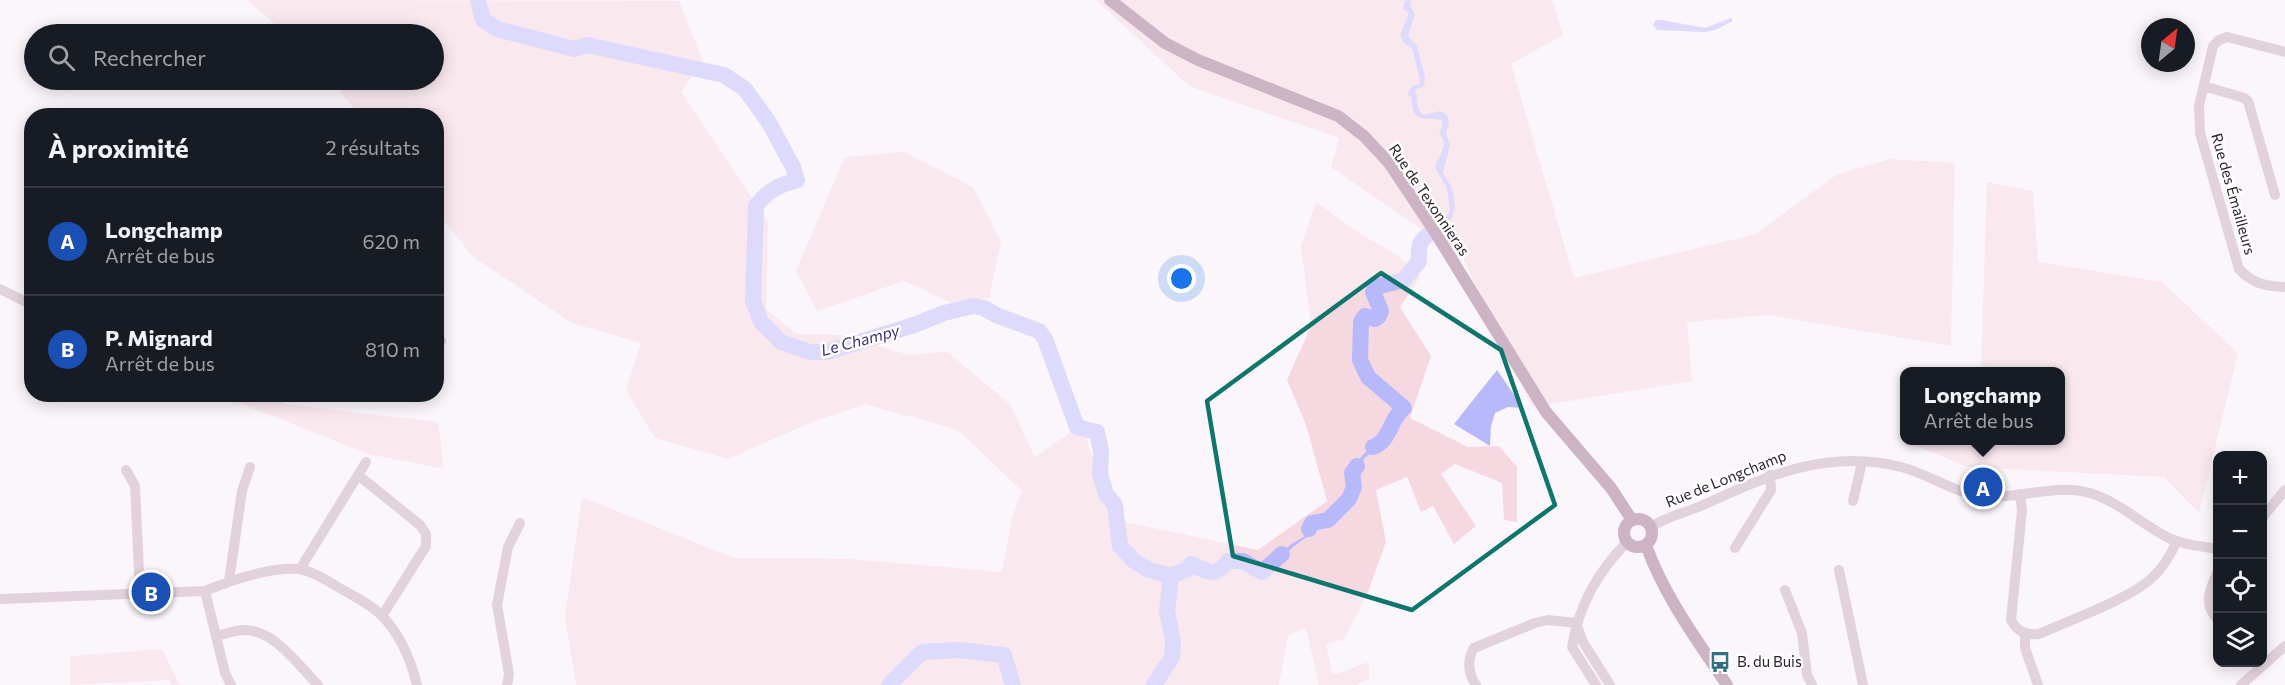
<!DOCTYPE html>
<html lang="fr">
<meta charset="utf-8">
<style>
:root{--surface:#171b24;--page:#20242c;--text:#f1f3f6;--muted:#9ea1a6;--line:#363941;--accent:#b45309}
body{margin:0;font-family:Commissioner,sans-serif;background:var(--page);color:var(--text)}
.controls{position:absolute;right:18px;bottom:18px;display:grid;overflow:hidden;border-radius:12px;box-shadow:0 3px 15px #0003}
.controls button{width:54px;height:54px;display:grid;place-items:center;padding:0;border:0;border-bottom:2px solid var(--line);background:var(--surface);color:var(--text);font:30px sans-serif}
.compass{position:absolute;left:2141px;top:18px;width:54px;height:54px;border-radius:50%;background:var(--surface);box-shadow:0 3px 15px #0003;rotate:29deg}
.you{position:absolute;left:1182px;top:279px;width:21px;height:21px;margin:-15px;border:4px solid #fff;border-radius:50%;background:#1a73e8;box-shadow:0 0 0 9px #1a73e833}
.badge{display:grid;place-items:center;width:39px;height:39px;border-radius:50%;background:var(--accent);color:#fff;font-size:20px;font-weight:700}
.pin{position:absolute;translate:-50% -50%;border:3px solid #fff;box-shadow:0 2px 6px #0006}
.popup{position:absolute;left:1900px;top:367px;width:165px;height:78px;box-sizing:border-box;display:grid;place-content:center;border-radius:12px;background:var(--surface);filter:drop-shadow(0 2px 4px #0005);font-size:20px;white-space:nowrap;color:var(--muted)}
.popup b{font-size:22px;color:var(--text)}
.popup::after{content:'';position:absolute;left:50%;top:100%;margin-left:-12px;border:12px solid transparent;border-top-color:var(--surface)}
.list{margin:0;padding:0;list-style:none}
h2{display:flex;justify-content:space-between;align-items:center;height:78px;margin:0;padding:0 24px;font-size:26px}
h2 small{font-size:20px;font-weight:400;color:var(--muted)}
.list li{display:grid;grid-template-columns:39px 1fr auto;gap:18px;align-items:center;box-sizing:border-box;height:108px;padding:0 24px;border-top:2px solid var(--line)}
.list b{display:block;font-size:22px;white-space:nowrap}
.list p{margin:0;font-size:20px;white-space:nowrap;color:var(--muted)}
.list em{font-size:20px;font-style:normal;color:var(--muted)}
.icon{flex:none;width:33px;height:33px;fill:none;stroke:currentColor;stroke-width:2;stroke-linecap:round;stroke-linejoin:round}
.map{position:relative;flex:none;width:2285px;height:685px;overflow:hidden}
.search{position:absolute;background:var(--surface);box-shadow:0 3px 15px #0003;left:24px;top:24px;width:420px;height:66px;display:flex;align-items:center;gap:15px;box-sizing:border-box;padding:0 21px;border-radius:33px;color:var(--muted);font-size:22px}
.panel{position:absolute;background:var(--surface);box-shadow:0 3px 15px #0003;left:24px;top:108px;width:420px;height:294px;border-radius:24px}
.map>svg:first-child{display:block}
</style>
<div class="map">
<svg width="2285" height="685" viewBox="0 0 2285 685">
<rect width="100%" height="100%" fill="#fbf6fc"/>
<path fill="#f6d9e0" d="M247 0 679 1 703 61 681 92 768 222 766 309 797 334 843 335 909 355 946 351 1010 404 1035 457 1082 424 1111 519 1258 550 1327 501 1306 425 1287 380 1311 326 1301 246 1316 202 1362 235 1398 255 1420 277 1400 307 1431 356 1410 418 1468 447 1499 446 1517 467V522L1504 520 1502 483 1455 464 1441 474 1476 526 1454 544 1433 506 1421 512 1407 477 1376 490 1386 542 1368 592 1344 639 1326 644 1333 675 1369 662V678L1357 685H1319L1306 628 1288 636 1279 685H576L565 617 582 497 734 558 850 559 1002 572 1012 518 1022 491 958 430 865 404 812 422 728 459 655 438 626 390 641 343 572 323 472 256 437 212 436 116 359 115 331 80H434V34H286Z
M1096 0H1552L1563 35 1511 64 1574 278 1756 234 1836 175 1890 159 1955 163 1951 346 1769 315 1687 322 1692 381 1532 407 1463 258 1331 167 1339 138 1189 86Z
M904 152 973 187 1001 242 989 298 952 303 904 281 817 311 796 271 845 157Z
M1987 182 2033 191 2038 262 2162 282 2238 353 2199 513 2164 477 1967 467 1907 441 1960 440 1970 446H2014L2016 441 2061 440V372L1999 371 1981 365Z
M219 395H285L284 404 438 422 444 469 368 454Z
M162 649 180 685H171L169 680 70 685 71 656Z"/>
<path fill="#b8b9fa" d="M1412 0 1409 5 1415 14 1408 36 1417 46 1425 77 1424 86 1415 90C1419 99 1415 109 1424 115L1440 111 1447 115 1449 123 1446 133 1450 145 1443 172C1445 178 1450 183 1452 189 1457 205 1455 223 1439 230L1438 228 1450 211 1447 189 1435 167C1439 153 1450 147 1439 133L1442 128V120C1425 117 1411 124 1412 98L1407 94 1412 86 1420 84V80L1412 48 1404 44 1400 35 1409 13 1403 9 1405 1Z
M1731 18 1733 21 1715 30 1705 32 1657 30 1653 25 1656 20H1662L1705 28Z
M1427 236 1428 237 1421 246 1422 258 1413 268 1406 284 1384 287 1376 292 1384 307V318C1376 324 1374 323 1366 320L1364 322C1364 333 1361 345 1362 355 1364 381 1407 394 1407 412 1391 412 1391 434 1385 445 1370 452 1358 461 1353 478L1357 486C1352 498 1340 518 1328 522 1323 524 1318 523 1313 526L1307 537 1293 547 1269 571 1261 574 1242 564 1227 565 1226 571 1206 576 1192 567 1185 574 1175 579C1174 589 1170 597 1171 608 1175 642 1183 655 1159 685H1155L1172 657 1173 641 1167 611 1171 576 1188 569 1191 564C1209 569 1213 580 1228 561 1242 559 1250 566 1263 571L1290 545 1305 536 1312 523C1317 521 1321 522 1326 520 1338 518 1350 498 1354 487 1348 475 1358 458 1368 450 1373 445 1380 446 1384 440 1392 429 1391 418 1403 408 1382 380 1356 384 1361 339 1361 331 1361 323 1365 316L1375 319 1379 316 1381 310 1373 292 1376 287 1404 280 1419 261C1420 250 1416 242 1427 236Z
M1497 370 1523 408 1508 407 1495 413 1491 426 1490 446 1454 424Z"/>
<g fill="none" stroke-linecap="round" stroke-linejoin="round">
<path stroke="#b8b9fa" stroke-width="16" d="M478 0 483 20 497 29 574 49 587 45 724 75 745 89 768 121 793 167 797 180C779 185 767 191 756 206L753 301 761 322 781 342 810 352H827L914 325 944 313 973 306 984 308 996 315 1039 331 1045 339 1077 427 1097 432 1101 451 1100 474 1106 494 1115 505 1120 546 1134 561 1149 570 1171 576 1167 611 1173 641 1172 657 1154 685
M1373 447C1391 441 1389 419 1404 408L1368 377 1360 360 1361 322 1365 316 1375 319 1379 316 1381 311 1373 292 1376 287 1404 280 1419 261C1418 246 1419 240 1432 232
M1309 529 1312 523 1328 520 1349 499 1354 487 1352 473 1357 466
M1171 576 1188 569 1191 564C1208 572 1215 578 1228 561H1243L1262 572 1282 554
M889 685 922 652 959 650 1004 655 1013 685"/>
<path stroke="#c4a7b9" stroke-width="10" d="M2285 52 2227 37 2219 40 2213 46 2199 106 2200 133 2239 269C2253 284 2265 286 2285 287
M2204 86 2244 98 2248 101 2275 195
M0 289 32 305
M436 343 441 341
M126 470 135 486 140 593
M358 475 420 525 426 534V546L382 616
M2020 494 2022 510 2011 620C2018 632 2025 635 2039 634 2070 620 2130 599 2153 577 2164 567 2171 554 2177 541
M1853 501 1862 462
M2262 518 2285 490
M1651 527C1666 517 1684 513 1701 506 1766 476 1828 448 1901 467 1929 474 1954 493 1982 496 2018 500 2054 483 2090 493 2119 502 2139 522 2165 536 2181 545 2199 546 2218 549
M1735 548 1771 490 1770 475
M300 569 366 462
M1839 570 1863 685
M2218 571C2210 590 2202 603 2218 620
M229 581 242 491 250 467
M1785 590 1802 633 1807 675 1812 685
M205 591 225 673 231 685
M0 599 205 591C232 580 270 567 299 569 312 571 325 579 336 586 351 595 370 603 382 616 400 634 411 661 417 685
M1577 626 1583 642 1610 685
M2025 634V648L2038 685
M216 636C225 634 235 630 244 630 275 630 298 665 318 685
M507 685 509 674 497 605 508 547 520 523
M1476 685C1468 673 1467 660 1474 648L1535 623 1548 620 1576 623
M1596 685 1572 647C1579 605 1597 573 1627 542
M2241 685 2285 646"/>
<path stroke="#966483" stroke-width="12" d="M1110 0 1165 43 1198 60 1338 116 1364 136 1389 163 1435 232 1546 412 1611 488 1632 520
M1624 533a14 14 0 1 1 28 0a14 14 0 1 1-28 0Z
M1646 545C1664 596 1697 640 1727 685"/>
</g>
<path d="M0 0H2285V685H0ZM1381 273 1501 350 1555 505 1412 610 1233 556 1207 401Z" fill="#fbf6fc" fill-opacity=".55" fill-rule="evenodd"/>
<path fill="none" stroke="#0f766e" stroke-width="4.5" stroke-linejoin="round" d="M1381 273 1501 350 1555 505 1412 610 1233 556 1207 401Z"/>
<defs>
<symbol id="bus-bare" viewBox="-9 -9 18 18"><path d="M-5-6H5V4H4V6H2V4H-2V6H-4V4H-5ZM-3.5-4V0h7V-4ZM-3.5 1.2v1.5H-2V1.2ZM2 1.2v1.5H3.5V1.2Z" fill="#337087" stroke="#fff" stroke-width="2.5" paint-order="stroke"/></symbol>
</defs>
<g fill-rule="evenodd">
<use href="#bus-bare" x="1705" y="647" width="30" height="30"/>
</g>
<g text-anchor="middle" stroke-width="5" stroke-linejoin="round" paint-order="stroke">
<g font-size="15" fill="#2c232e" stroke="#fff">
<text transform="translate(2233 194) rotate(74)" y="5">Rue des Émailleurs</text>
<text transform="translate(1429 200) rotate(56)" y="5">Rue de Texonnieras</text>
<text transform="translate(1726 479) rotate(-22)" y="5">Rue de Longchamp</text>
</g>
<g font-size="15" fill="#2c232e" stroke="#fff" text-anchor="start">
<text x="1737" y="667">B. du Buis</text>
</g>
<g font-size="16" font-style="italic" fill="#38317b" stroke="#fff">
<text transform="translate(860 340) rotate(-15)" y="6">Le Champy</text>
</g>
</g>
</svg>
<div class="controls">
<button>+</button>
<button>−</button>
<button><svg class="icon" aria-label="locate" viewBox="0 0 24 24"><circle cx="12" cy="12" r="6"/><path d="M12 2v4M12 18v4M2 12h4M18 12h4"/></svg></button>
<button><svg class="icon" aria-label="layers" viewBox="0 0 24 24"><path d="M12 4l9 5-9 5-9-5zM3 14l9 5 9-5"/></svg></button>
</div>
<svg class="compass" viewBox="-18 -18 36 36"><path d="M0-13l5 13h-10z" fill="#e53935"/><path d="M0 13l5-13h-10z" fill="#9ea1a6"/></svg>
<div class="you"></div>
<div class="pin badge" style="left:1983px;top:487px;background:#1a4fb4">A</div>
<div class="popup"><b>Longchamp</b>Arrêt de bus</div>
<div class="pin badge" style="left:151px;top:592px;background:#1a4fb4">B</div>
<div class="search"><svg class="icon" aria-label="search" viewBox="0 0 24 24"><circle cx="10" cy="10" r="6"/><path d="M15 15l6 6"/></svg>Rechercher</div>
<section class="panel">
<h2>À proximité<small>2 résultats</small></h2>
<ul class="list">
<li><span class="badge" style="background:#1a4fb4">A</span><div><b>Longchamp</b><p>Arrêt de bus</p></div><em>620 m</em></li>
<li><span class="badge" style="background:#1a4fb4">B</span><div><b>P. Mignard</b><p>Arrêt de bus</p></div><em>810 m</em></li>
</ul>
</section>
</div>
